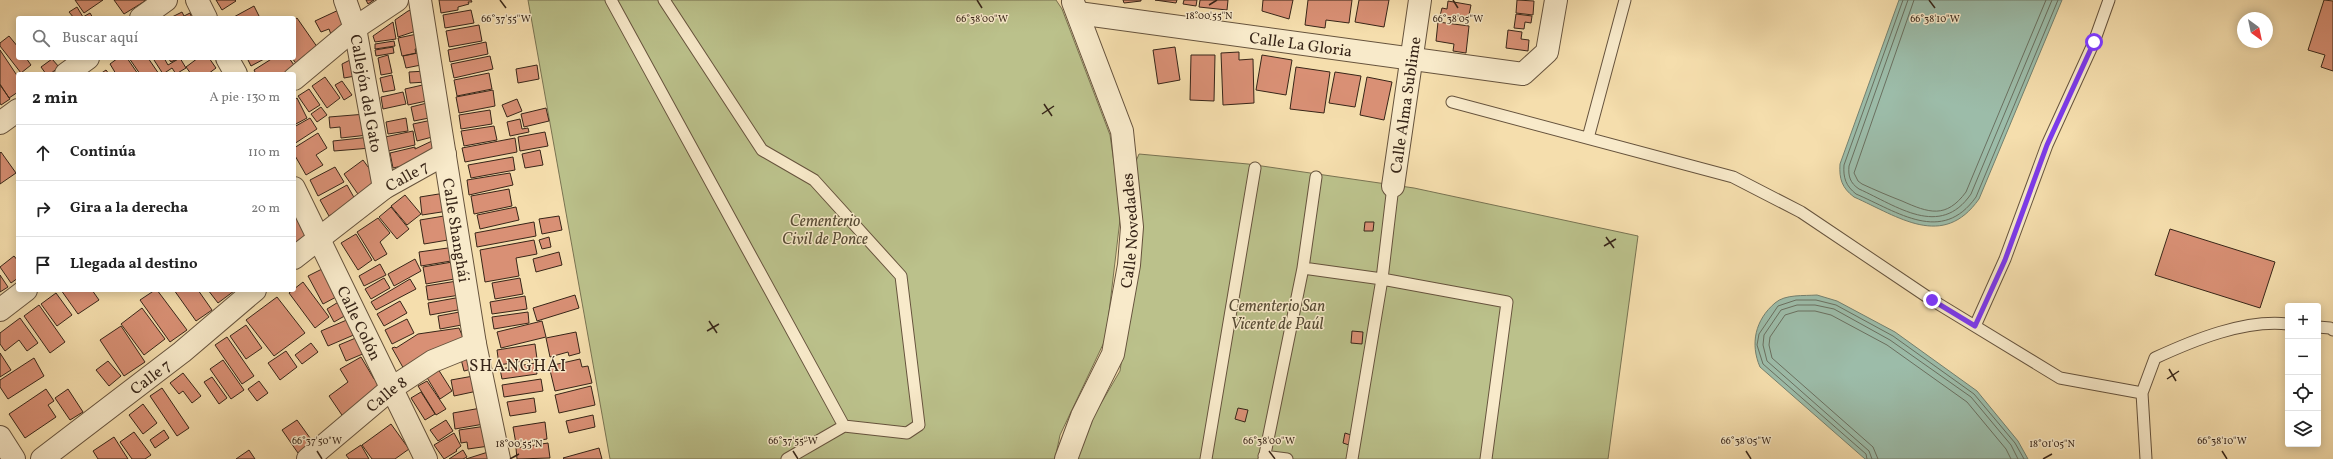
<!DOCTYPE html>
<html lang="es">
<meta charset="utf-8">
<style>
:root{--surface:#fff;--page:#f6f6f6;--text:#222;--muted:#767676;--line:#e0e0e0}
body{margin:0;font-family:Vollkorn,serif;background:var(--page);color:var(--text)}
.controls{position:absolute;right:12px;bottom:12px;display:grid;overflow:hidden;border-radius:4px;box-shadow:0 2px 10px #0003}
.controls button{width:36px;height:36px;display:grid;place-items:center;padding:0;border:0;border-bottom:1px solid var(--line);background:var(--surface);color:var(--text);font:20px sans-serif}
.compass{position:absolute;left:2237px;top:12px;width:36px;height:36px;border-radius:50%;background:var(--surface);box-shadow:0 2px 10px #0003;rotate:147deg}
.stop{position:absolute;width:12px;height:12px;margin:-9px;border:3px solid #7c3aed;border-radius:50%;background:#fff}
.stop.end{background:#7c3aed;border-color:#fff;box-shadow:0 1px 4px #0008}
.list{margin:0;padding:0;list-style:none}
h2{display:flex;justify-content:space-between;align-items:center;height:52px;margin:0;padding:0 16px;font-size:17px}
h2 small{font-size:13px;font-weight:400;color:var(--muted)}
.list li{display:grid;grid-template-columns:26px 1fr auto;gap:12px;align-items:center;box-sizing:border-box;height:56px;padding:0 16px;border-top:1px solid var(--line)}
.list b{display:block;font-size:15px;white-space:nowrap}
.list em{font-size:13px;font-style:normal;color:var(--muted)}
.icon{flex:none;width:22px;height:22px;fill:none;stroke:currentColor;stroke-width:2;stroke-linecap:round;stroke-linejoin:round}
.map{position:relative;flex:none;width:2333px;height:459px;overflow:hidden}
.search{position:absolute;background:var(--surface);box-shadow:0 2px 10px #0003;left:16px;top:16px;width:280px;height:44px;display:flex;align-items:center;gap:10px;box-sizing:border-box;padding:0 14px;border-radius:4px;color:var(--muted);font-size:15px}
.panel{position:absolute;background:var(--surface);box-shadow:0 2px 10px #0003;left:16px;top:72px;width:280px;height:220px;border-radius:4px}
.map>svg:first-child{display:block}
</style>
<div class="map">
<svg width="2333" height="459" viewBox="0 0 2333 459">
<rect width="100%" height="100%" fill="#f5dead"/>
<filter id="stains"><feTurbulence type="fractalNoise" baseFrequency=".005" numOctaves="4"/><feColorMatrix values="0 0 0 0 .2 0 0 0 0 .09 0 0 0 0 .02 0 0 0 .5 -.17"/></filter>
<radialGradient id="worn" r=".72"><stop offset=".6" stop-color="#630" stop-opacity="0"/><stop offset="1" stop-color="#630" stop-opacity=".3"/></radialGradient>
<path fill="#bbc18b" stroke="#797352" d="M528 0H1056L1062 9 1110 135 1121 211 1106 338 1060 435 1055 459H610Z
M1139 154 1248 164 1414 188 1638 236 1608 459H1075L1079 441 1120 371 1141 229 1134 166Z"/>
<path fill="#9cbca9" stroke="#74806f" d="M1899 0H2062L1979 199C1943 250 1899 217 1854 197 1842 188 1839 179 1840 164Z
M1817 295 1837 301 1895 332 1977 391 2018 441 2028 459H1865L1760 367C1750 344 1755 320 1775 303 1785 294 1804 296 1817 295Z"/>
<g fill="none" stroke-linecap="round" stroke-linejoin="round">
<path stroke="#6a7060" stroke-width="1" d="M1903 0 1844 165C1843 178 1846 186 1856 194 1898 212 1942 245 1976 197L2058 0
M1908 0 1849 166C1848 176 1850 183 1859 189 1897 206 1940 239 1971 194L2052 0
M1914 0 1854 173 1858 181 1862 184C1875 190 1889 196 1902 201 1929 213 1946 219 1966 192L2046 0
M1867 459 1866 454 1763 364 1757 345 1759 334 1778 306 1796 300H1816L1836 305 1893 336 1974 394 2015 443 2024 459
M1872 459 1869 451 1767 361 1763 345 1764 335 1781 310 1797 305H1815L1834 309 1890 340 1971 397 2011 445 2018 459
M1878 459 1873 447 1772 358 1769 345 1770 337 1785 315 1798 311H1815L1831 315 1887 345 1967 402 2006 449 2011 459"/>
</g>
<path fill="#d99075" stroke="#372518" d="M75 0H103L84 13Z
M114 0H145V1L124 14Z
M216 0H235L236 1 222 10Z
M366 0H374L368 4Z
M439 0H471L472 2H468L469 4 458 7V10L441 13Z
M1123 0H1141V1L1124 3Z
M1155 0H1177L1176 3Z
M1184 0H1197L1196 6 1183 4Z
M1200 0H1228L1227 10 1199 7Z
M1263 0H1293L1289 19 1262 11Z
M1308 0H1352L1349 23 1326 20 1325 28 1305 25Z
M1359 0H1389L1384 27 1355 22Z
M1517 0 1534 1 1533 15 1516 13Z
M2324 0 2333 1V71L2321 67 2325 55 2308 50Z
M1448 1 1471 5 1468 20 1440 16 1442 8 1447 9Z
M254 6 260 18H232Z
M77 7 83 17 90 13 93 18H74L69 12Z
M343 8 352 29 332 37 329 29 321 32 315 21Z
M414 9 419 30 398 37 395 20 408 11Z
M471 10 474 23 445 28 443 15Z
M182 12 184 16 190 13 192 18H170Z
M1516 14 1532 16 1531 23 1525 22 1524 29 1514 28Z
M297 18 320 51 298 66 292 58H294V20Z
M393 22 396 39 375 42 373 36Z
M1438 22 1469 26 1466 53 1453 51 1454 44 1436 41Z
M479 25 482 41 449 47 446 31Z
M1508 30 1522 32 1521 39 1529 40 1528 51 1506 48Z
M417 34 420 48 415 49 416 53 402 56 398 38Z
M9 36 18 47V58H26L31 65 21 73 0 46V43Z
M394 41 395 46 375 49V44Z
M486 42 488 54 450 62 448 50Z
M393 47 394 53 376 56 375 50Z
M1175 47 1180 80 1158 84 1153 50Z
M0 50 18 77V92L9 98 0 84Z
M423 52 426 64 406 68 403 56Z
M1239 52V60L1253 59 1254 103 1223 105 1221 53Z
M388 55 392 73 381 75 378 58Z
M1191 55H1215L1214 101 1190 100Z
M1262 55 1292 60 1286 95 1256 90Z
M490 56 493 69 454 78 451 64Z
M118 58H127L138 74H116L110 64Z
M129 58H148L159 74H140Z
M157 58H164L168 65 180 58 186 68 176 74 172 68 163 74 154 60Z
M168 58H179L171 62Z
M198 58H209L216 68 208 74H191L186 67Z
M247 58H266L251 66Z
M273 58H289L296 68 286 74H256L254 70Z
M52 59 59 67 50 74H46L41 67Z
M352 59 355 76 344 78 342 64Z
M537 65 539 79 518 83 516 69Z
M1296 67 1330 72 1324 113 1290 109Z
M106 70 109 74H100Z
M426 71 427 82 410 83 409 72Z
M1335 72 1361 76 1355 107 1329 103Z
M489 73 492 89 457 96 454 80Z
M392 75 395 90 383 92 380 78Z
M325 77 340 98 327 108 312 86Z
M1367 77 1392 82 1384 120 1360 115Z
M342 81 352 95 344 100 335 85Z
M427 84 431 100 408 105 405 89Z
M0 85 10 99 1 105 0 103Z
M309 89 320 105 309 112 298 96Z
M493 90 495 106 459 113 456 97Z
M403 92 406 104 383 109 381 97Z
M297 98 307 118 294 125V100Z
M517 99 522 111 507 117 502 105Z
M431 102 434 117 414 121 411 107Z
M321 107 327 115 317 122 311 114Z
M546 108 549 121 524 127 521 114Z
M490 110 492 124 461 129 459 115Z
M366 114 368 135 341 138 340 127 330 128 329 117Z
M310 118 317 129 294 144V127Z
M406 118 408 131 388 134 386 122Z
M520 119 522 129 528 128 529 132 510 136 507 122Z
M432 120 436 136 417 141 413 124Z
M494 126 497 140 464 146 461 131Z
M413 131 415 145 388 151 385 137Z
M545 132 548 146 520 151 518 137Z
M318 133 327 148 316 155 323 165 306 175 294 154V148Z
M370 137 371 148 334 151 333 141Z
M515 138 517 152 465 162 462 148Z
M432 141 436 152 419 162 393 168 390 153 415 147V149Z
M540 150 543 165 525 168 522 154Z
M1 152 16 173 0 184V153Z
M513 157 515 170 471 178 468 165Z
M363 160 382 186 362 200 344 174Z
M335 167 344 182 318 196 310 180Z
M510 173 513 185 469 195 467 180Z
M347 185 356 201 329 216 320 200Z
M509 189 512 206 474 214 471 196Z
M445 193 448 211 422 215 420 197Z
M405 195 421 214 407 225 391 206Z
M294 206 310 234 294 251Z
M391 207 409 229 397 239 379 217Z
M516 207 519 220 480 229 477 215Z
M450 215 454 239 424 244 420 220Z
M559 216 562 230 542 234 539 219Z
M378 218 390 233 380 242 387 254 375 261 357 232Z
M534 222 536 236 477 247 475 233Z
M1365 222H1374L1373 231H1364Z
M2170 229 2275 262 2260 308 2155 275Z
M356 234 372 260 358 270 341 243Z
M549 237 551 247 542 249 539 240Z
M534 240 537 254 516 258 519 276 485 282 480 250Z
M455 247 457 260 421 266 419 252Z
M559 252 562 265 536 272 533 259Z
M14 256 18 261V278L11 283 0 267Z
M415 259 421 271 394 286 388 274Z
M458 261 460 278 426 284 423 267Z
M380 264 386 275 364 286 359 276Z
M324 268 338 296 323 304 308 276Z
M0 275 8 287 0 292Z
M384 278 390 288 371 299 365 289Z
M520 278 523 294 495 299 492 283Z
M410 279 416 289 376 310 371 302Z
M457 281 460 295 428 300 426 286Z
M303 282 329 317 315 328 289 293Z
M61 290H92L99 300 78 314Z
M155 290H157L187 330 170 342 140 300Z
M174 290H198L212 310 196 321Z
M208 290H233L234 291 218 303Z
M56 293 72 315 57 326 41 304Z
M575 295 579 308 537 321 533 308Z
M525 296 527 309 492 314 490 302Z
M277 297 305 333 274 356 246 320Z
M461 297 463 309 430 315 428 303Z
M340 301 348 314 334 322 327 309Z
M400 301 407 313 384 326 377 314Z
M39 305 65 342 50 353 24 316Z
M142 308 165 339 144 355 121 324Z
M465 311 467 324 440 329 438 316Z
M528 312 529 323 494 329 492 317Z
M20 318 38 343 27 351 19 340 5 351 0 344V333Z
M349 319 356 334 328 346 321 331Z
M407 319 414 333 392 344 385 330Z
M542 321 546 337 501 348 497 332Z
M246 325 262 348 246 359 230 336Z
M121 326 145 362 124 376 100 340Z
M459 328 465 342 405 371 392 348 395 347 396 348 418 334Z
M1352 331 1363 332 1362 344 1351 343Z
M576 332 580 353 569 356 568 352 550 357 546 338Z
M227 337 254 376 242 384 215 345Z
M358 337 365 353 346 361 339 345Z
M311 343 318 352 302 364 295 355Z
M535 344 537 359 499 365 497 350Z
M286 351 297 367 280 380 268 363Z
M0 353 11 370 0 377Z
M473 356 476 368 464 371 461 359Z
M361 357 374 379 378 376 388 392 346 421 329 396 348 382 340 369Z
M34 358 44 376 8 399 0 387V380Z
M580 359 582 367 588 366 592 383 555 391 549 366Z
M223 360 244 390 231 399 210 369Z
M108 361 121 376 109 386 96 370Z
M535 363 537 374 502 379 500 369Z
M438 369 452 391 440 399 426 376Z
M183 373 201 396 192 403 183 391 179 394 170 383Z
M479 375 482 390 454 396 451 380Z
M212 377 227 398 219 404 204 382Z
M541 379 543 391 504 397 502 385Z
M259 381 268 393 257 401 248 389Z
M427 381 446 409 436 415 418 386Z
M591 386 595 405 559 413 555 395Z
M162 388 189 428 177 436 150 396Z
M46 389 54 401 48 405 56 417 25 438 9 414Z
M68 389 83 412 70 420 55 398Z
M421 392 435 414 425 420 411 398Z
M534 398 536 412 510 416 507 402Z
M143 404 157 423 143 434 129 415Z
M481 408 484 424 455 429 453 413Z
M1238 408 1248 410 1245 422 1235 419Z
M593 415 595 427 569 433 566 421Z
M297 420 313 442 298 453 282 430Z
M446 420 453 431 438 441 430 430Z
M545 422 547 439 516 444 513 427Z
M391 424 409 449 395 459H372L362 445Z
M486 426 489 446 468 449 467 442 461 443 459 430Z
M164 430 169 438 155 448 150 440Z
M134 432 151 455 145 459H132L120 442Z
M454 433 461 446 456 450 457 451 444 459 434 445Z
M1345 433 1351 435 1349 445 1343 443Z
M114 437 128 459H98L93 451Z
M548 443 550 458 517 459 516 448Z
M361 445 369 459H349L346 455Z
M599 448 602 459H564L563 458Z
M249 450 255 459H236Z
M463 450 467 457 463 459H449Z
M488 452 490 459H466Z"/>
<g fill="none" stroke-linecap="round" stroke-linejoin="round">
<defs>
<path id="service" d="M611 0 844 426 907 433 919 425 901 276 814 180 762 150 664 0
M1452 102 1733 177 1801 212 1932 300 2060 378 2142 393
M1588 138 1625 0
M1303 268 1382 279 1507 302 1486 459
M1975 326 2005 259 2047 145 2094 42 2109 0
M2318 327 2330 328 2333 330
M1264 456 1287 459
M787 459 844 426
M1206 459 1255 168
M1264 459 1303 268 1316 177
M1352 459 1382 279 1393 186
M2146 459 2142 393 2155 358C2194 340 2245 319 2288 324"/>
<g id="minor">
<path d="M197 0 206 18"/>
<path id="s1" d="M345 0 355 28 384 188"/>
<path id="s2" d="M420 0 475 344 499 459"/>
<path id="s3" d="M1078 13 1523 74 1547 52 1556 0"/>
<path d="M141 18 166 0"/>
<path d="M227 58 236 74"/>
<path d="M66 74 88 58"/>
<path d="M294 79 355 28 397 0"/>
<path d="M0 123 18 110"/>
<path id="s4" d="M1393 186 1420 0"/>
<path id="s5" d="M294 188 426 459"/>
<path id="s6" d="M294 258 384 188 445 154"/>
<path d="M0 310 26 290"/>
<path d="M0 437 14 459"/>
<path id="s7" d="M42 459 182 352 255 290"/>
<path id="s8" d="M308 459 392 388 433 361 475 344"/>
<path id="s9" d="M1066 459 1082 416 1113 354 1129 265 1132 227 1122 131 1073 2"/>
</g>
</defs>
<use href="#service" stroke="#66533d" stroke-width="13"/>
<use href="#minor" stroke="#66533d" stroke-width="24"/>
<use href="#service" stroke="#f8eaca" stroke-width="11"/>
<use href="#minor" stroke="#f8eaca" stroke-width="22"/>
</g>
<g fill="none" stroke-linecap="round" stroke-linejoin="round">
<path stroke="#7c3aed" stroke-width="5" d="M1932 300 1975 326 2005 260 2047 145 2094 42"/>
</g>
<path fill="none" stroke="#372518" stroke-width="1.5" d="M500 0 506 8M977 0 982 8M1453 0 1458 8M1929 0 1935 8M1209 5 1217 0M1044 104 1052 116M1042 114 1054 106M1606 237 1614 248M1604 246 1616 239M709 321 717 333M707 331 719 324M2169 369 2176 381M2167 379 2179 371M317 451 322 459M793 451 798 459M1269 451 1275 459M1746 451 1751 459M2222 451 2227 459M510 459 519 454M2043 459 2052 454"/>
<g text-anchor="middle" stroke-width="3" stroke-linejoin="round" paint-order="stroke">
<g font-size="16" fill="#372518" stroke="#f8eaca">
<text dy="6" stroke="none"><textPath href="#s3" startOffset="225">Calle La Gloria</textPath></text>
<text dy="6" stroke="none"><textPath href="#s1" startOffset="96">Callejón del Gato</textPath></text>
<text dy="6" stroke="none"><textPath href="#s4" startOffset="82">Calle Alma Sublime</textPath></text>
<text dy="6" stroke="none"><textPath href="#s6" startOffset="140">Calle 7</textPath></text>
<text dy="6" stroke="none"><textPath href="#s2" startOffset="233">Calle Shanghái</textPath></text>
<text dy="6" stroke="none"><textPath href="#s9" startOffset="240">Calle Novedades</textPath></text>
<text dy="6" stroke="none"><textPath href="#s5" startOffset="150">Calle Colón</textPath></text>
<text dy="6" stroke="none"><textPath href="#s7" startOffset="136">Calle 7</textPath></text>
<text dy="6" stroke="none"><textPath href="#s8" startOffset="102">Calle 8</textPath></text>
</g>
<g font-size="16" font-style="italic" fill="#584c35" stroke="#f8eaca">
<text x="825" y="226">Cementerio<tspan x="825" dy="18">Civil de Ponce</tspan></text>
<text x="1277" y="311">Cementerio San<tspan x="1277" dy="18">Vicente de Paúl</tspan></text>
</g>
<g font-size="17" letter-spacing="1" fill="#372518" stroke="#f8eaca">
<text x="518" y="371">SHANGHÁI</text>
</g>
</g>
<g font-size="10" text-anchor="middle" fill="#372518" stroke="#f8eaca" stroke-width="3" stroke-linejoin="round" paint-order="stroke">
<text x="1209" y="19">18°00'55"N</text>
<text x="506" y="22">66°37'55"W</text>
<text x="982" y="22">66°38'00"W</text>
<text x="1458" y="22">66°38'05"W</text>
<text x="1935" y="22">66°38'10"W</text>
<text x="317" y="444">66°37'50"W</text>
<text x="793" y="444">66°37'55"W</text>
<text x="1269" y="444">66°38'00"W</text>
<text x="1746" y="444">66°38'05"W</text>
<text x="2222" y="444">66°38'10"W</text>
<text x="519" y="447">18°00'55"N</text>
<text x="2052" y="447">18°01'05"N</text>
</g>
<rect width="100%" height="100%" filter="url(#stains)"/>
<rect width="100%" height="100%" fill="url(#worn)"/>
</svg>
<div class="controls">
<button>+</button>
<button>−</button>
<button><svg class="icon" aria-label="locate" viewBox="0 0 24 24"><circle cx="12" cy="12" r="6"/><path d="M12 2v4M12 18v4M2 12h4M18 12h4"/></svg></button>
<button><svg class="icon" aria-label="layers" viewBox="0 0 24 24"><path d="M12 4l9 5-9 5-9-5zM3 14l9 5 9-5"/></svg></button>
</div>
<svg class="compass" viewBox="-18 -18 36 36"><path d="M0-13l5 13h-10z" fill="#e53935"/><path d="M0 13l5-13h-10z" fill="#767676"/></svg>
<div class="stop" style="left:2094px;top:42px"></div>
<div class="stop end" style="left:1932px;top:300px"></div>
<div class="search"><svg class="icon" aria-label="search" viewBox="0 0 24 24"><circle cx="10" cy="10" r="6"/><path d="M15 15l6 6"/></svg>Buscar aquí</div>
<section class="panel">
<h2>2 min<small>A pie · 130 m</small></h2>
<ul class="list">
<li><svg class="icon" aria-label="ahead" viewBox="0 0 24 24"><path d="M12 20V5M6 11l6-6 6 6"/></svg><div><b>Continúa</b></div><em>110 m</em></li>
<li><svg class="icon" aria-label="right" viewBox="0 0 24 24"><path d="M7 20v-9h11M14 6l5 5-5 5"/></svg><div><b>Gira a la derecha</b></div><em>20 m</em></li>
<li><svg class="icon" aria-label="arrive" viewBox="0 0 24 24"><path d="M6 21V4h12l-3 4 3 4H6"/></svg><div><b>Llegada al destino</b></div></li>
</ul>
</section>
</div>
